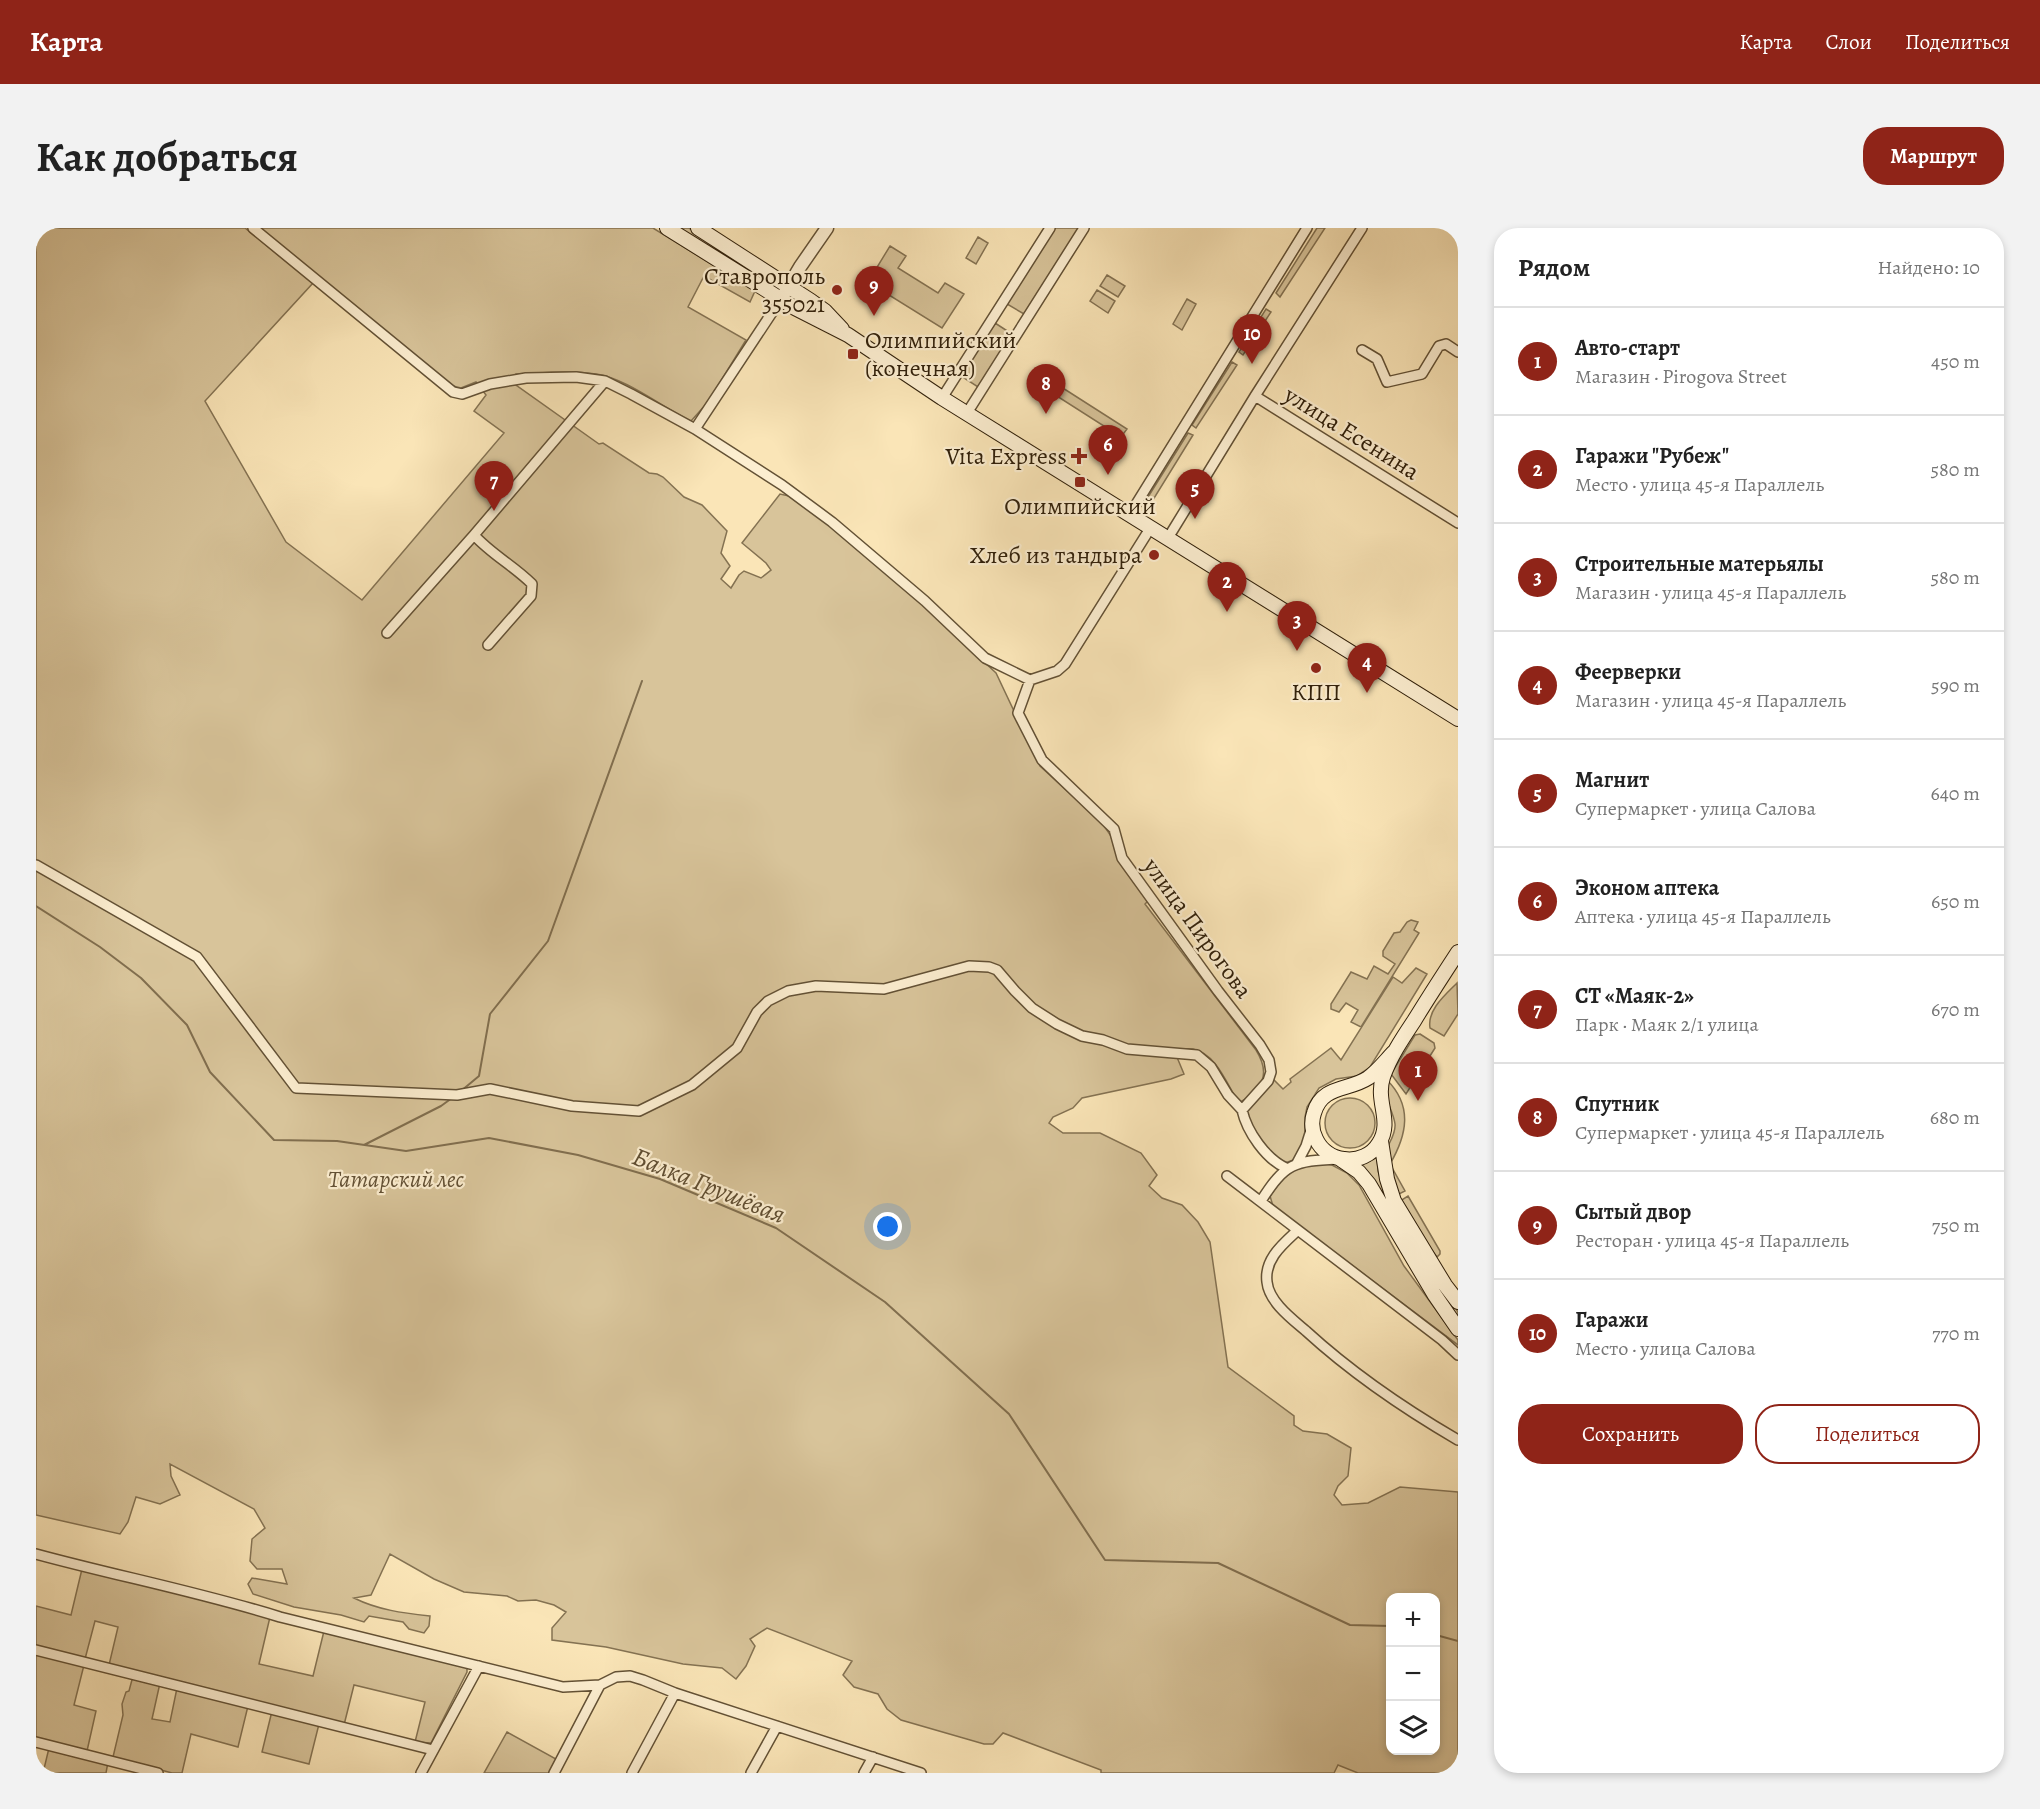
<!DOCTYPE html>
<html lang="ru">
<meta charset="utf-8">
<style>
:root{--surface:#fff;--page:#f2f2f2;--text:#222;--muted:#767676;--line:#e0e0e0;--accent:#8f2418}
body{margin:0;font-family:Alegreya,serif;background:var(--page);color:var(--text)}
.controls{position:absolute;right:18px;bottom:18px;display:grid;overflow:hidden;border-radius:12px;box-shadow:0 3px 9px #0003}
.controls button{width:54px;height:54px;display:grid;place-items:center;padding:0;border:0;border-bottom:2px solid var(--line);background:var(--surface);color:var(--text);font:30px sans-serif}
.you{position:absolute;left:852px;top:999px;width:21px;height:21px;margin:-15px;border:4px solid #fff;border-radius:50%;background:#1a73e8;box-shadow:0 0 0 9px #1a73e833}
.badge{display:grid;place-items:center;width:39px;height:39px;border-radius:50%;background:var(--accent);color:#fff;font-size:20px;font-weight:700}
.pin{position:absolute;translate:-50% -50px;filter:drop-shadow(0 2px 3px #0008)}
.pin::after{content:'';position:absolute;top:32px;width:21px;height:18px;background:inherit;clip-path:polygon(0 0,100% 0,50% 100%)}
.list{margin:0;padding:0;list-style:none}
h2{display:flex;justify-content:space-between;align-items:center;height:78px;margin:0;padding:0 24px;font-size:26px}
h2 small{font-size:20px;font-weight:400;color:var(--muted)}
.list li{display:grid;grid-template-columns:39px 1fr auto;gap:18px;align-items:center;box-sizing:border-box;height:108px;padding:0 24px;border-top:2px solid var(--line)}
.list b{display:block;font-size:22px;white-space:nowrap}
.list p{margin:0;font-size:20px;white-space:nowrap;color:var(--muted)}
.list em{font-size:20px;font-style:normal;color:var(--muted)}
.actions{display:flex;gap:12px;padding:18px 24px}
.actions a{flex:1;padding:14px 0;border:2px solid var(--accent);border-radius:24px;text-align:center;font-size:21px;color:var(--accent)}
.actions .main{background:var(--accent);color:#fff}
.icon{flex:none;width:33px;height:33px;fill:none;stroke:currentColor;stroke-width:2;stroke-linecap:round;stroke-linejoin:round}
.map{position:relative;flex:none;width:1422px;height:1545px;overflow:hidden;border-radius:24px}
header{display:flex;align-items:center;gap:36px;box-sizing:border-box;height:84px;padding:0 30px;background:var(--accent);color:#fff}
header strong{font-size:28px}
nav{display:flex;gap:33px;margin-inline-start:auto;font-size:21px}
.intro{display:flex;align-items:center;justify-content:space-between;box-sizing:border-box;height:144px;padding:0 36px}
h1{margin:0;font-size:42px}
.button{padding:15px 27px;border-radius:24px;background:var(--accent);color:#fff;font-size:21px;font-weight:700}
main{display:flex;gap:36px;padding:0 36px}
aside{flex:1;background:var(--surface);border-radius:24px;box-shadow:0 3px 9px #0003}
.map>svg:first-child{display:block}
</style>
<header>
<strong>Карта</strong>
<nav><a>Карта</a><a>Слои</a><a>Поделиться</a></nav>
</header>
<div class="intro"><h1>Как добраться</h1><a class="button">Маршрут</a></div>
<main>
<div class="map">
<svg width="1422" height="1545" viewBox="0 0 1422 1545">
<rect width="100%" height="100%" fill="#fae5b7"/>
<filter id="stains"><feTurbulence type="fractalNoise" baseFrequency=".00333" numOctaves="4"/><feColorMatrix values="0 0 0 0 .2 0 0 0 0 .09 0 0 0 0 .02 0 0 0 .5 -.17"/></filter>
<radialGradient id="worn" r=".72"><stop offset=".6" stop-color="#630" stop-opacity="0"/><stop offset="1" stop-color="#630" stop-opacity=".3"/></radialGradient>
<path fill="#d8c49a" stroke="#847252" stroke-width="1.5" fill-rule="evenodd" d="M0 0H209L277 55 169 173 250 314 326 372 468 205 438 183 450 167 440 154 425 160 417 158 393 140 223 0H617L719 63 714 74 668 48 652 79 710 112 672 174 655 193C627 180 590 150 560 146 534 142 506 145 480 146V157L563 216 567 215 613 245 621 246 627 249 648 269 666 277 691 303 685 325 694 338 685 351 695 360 703 347 708 343 725 350 735 342 730 335 706 315 744 266 753 268 793 297 884 374 960 445 1004 538 1066 595 1075 608 1081 629 1112 673 1109 676 1220 822C1235 846 1227 861 1203 875 1191 857 1181 826 1157 821 1151 820 1144 821 1138 822L1148 846 1135 851 1046 870 1037 880 1017 889 1013 895 1027 905H1064L1105 925 1121 947 1113 958 1126 970 1146 977 1162 994 1174 1014 1192 1139 1258 1188V1197L1267 1203 1291 1206 1315 1220 1312 1248 1302 1258 1298 1267 1306 1277 1332 1275 1364 1259 1422 1264V1538L1419 1545H1322L1302 1537 1298 1545H1065V1542L967 1505 957 1516H948L865 1492 851 1481 842 1466 818 1459 807 1447 816 1433 731 1400 714 1411 719 1418 710 1438 700 1451 686 1440 647 1436 570 1419 516 1412V1400L530 1384 518 1377 500 1372 482 1373 471 1368 428 1364 398 1351 354 1326 335 1367 318 1370C342 1382 367 1385 394 1388L393 1398 388 1405 373 1401 367 1394 333 1388 328 1394 305 1387 258 1379 217 1366 212 1356 216 1350 251 1356 246 1341H221L214 1333 216 1311 229 1300 218 1281 134 1236 135 1248 144 1267 124 1276 100 1269 92 1294 84 1306 0 1287ZM1354 1370H1400V1522H1354Z
M640 0H653L746 59 743 64Z
M1018 0H1043L988 86 971 76Z
M1281 0H1289L1244 69 1240 65Z
M942 9 952 15 940 36 930 30Z
M854 18 870 28 862 40 902 65 909 55 928 66 906 100 832 54Z
M1071 47 1089 58 1082 69 1064 58Z
M1061 62 1079 73 1072 85 1054 73Z
M1151 71 1160 76 1146 102 1137 96Z
M1230 81 1235 84 1207 127 1203 124Z
M959 95 976 106 942 159 925 148Z
M1196 134 1201 137 1160 200 1156 197Z
M1008 148 1091 201 1085 209 1002 156Z
M1152 205 1157 207 1112 280 1107 277Z
M1375 692 1382 694 1378 702 1383 705 1325 799 1315 794 1322 782 1310 775 1303 784 1295 781V776L1315 744 1331 751 1338 738 1352 746 1359 736 1347 728V723L1358 705 1364 704 1371 694Z
M1380 740 1391 746 1334 839 1321 848 1300 851 1283 860 1271 879 1269 889V913L1260 931 1249 935 1244 934 1217 903 1209 884 1236 853 1238 852 1247 861 1255 854 1254 851 1295 820 1305 832 1357 749 1366 755Z
M1421 755 1422 786 1408 808 1394 800C1391 782 1409 767 1421 755Z
M1384 806 1398 815 1399 820 1370 866 1355 846 1379 807Z
M1351 852C1377 878 1371 907 1354 936L1369 963 1361 967C1355 955 1347 936 1350 923 1353 914 1360 906 1359 896 1357 880 1344 867 1351 852Z
M1289 895a25 25 0 1 1 50 0a25 25 0 1 1-50 0Z
M1341 929 1342 943 1349 965 1422 1084V1095L1323 938Z
M1280 934 1296 937 1311 945 1323 957 1368 1038 1422 1112V1117L1237 978 1234 968C1246 949 1259 938 1280 934Z
M1372 968 1404 1023V1026L1401 1029 1384 1007 1364 973Z
M46 1341 234 1389 223 1436 277 1448 288 1403 427 1438 431 1440V1444L395 1515 379 1514 389 1474 318 1457 308 1497 73 1437 82 1399 59 1393 49 1431 0 1420V1378L35 1387Z
M0 1425 48 1437 38 1477 60 1483 51 1523 0 1510Z
M97 1448 124 1455 116 1491 134 1494 141 1460 212 1478 202 1519 155 1506 146 1545H136L77 1529 87 1487 86 1476 90 1464 93 1463Z
M236 1483 283 1496 273 1536 226 1524Z
M471 1504 520 1531 513 1545H448Z
M13 1520 72 1534 70 1545H7Z"/>
<g fill="none" stroke-linecap="round" stroke-linejoin="round">
<path stroke="#816e4e" stroke-width="2" d="M0 678 64 719 105 750 151 797 174 844 238 912 301 913 370 923 453 910 542 927 624 951 740 1000 849 1074 973 1186 1069 1332 1182 1335 1314 1397 1354 1398
M425 863 443 848 454 786 512 713 606 453
M328 917 405 878 416 870
M1400 1407 1422 1413"/>
<defs>
<path id="minor" d="M217 0 417 164 426 166 454 156 490 150 540 149 569 153 595 166 659 201 746 257 796 294 889 373 949 430 994 452 1021 443 1029 436 1115 299
M1326 122 1341 131 1351 154 1386 146 1403 118 1410 116 1422 124
M1219 168 1422 295
M906 170 1014 0
M931 185 1048 0
M659 201 745 71
M1094 286 1271 0
M438 307C455 326 478 338 496 356L495 368 452 417
M1132 310 1219 168 1326 0
M351 405 438 307 569 153
M994 452 982 485 1006 532 1078 601 1086 630 1182 763 1224 817 1233 832 1235 844 1232 853 1206 882C1211 904 1230 931 1250 940
M0 637 161 729 260 860 421 867 454 861 536 878 603 883 656 857 667 848 701 820 721 784 732 773 752 763 780 758 848 761 933 738 953 739 961 742 979 763 996 780 1021 796 1046 808 1067 812 1091 821 1161 827 1175 839 1192 867 1206 882
M1261 935 1270 918 1275 902
M1191 948 1406 1112 1422 1127
M1225 973C1249 935 1258 933 1302 931
M1262 1002C1247 1016 1228 1031 1231 1054 1233 1074 1256 1091 1270 1103 1317 1146 1367 1180 1422 1212
M0 1326C81 1348 164 1364 244 1389L527 1459 564 1457 580 1449 594 1448 607 1452 639 1465 885 1545
M0 1422 397 1522
M0 1514 122 1545
M385 1545 443 1438
M518 1545 564 1457
M596 1545 639 1465
M715 1545 741 1498
M828 1545 837 1529"/>
<path id="tertiary" d="M745 71 764 39 791 0"/>
<path id="secondary" d="M631 0 759 80 812 107 906 170 1422 491
M662 0 775 73 789 83 806 101
M1358 824C1350 832 1342 843 1332 850 1312 863 1286 857 1278 885 1275 894 1276 903 1280 911 1285 922 1296 930 1308 931 1322 933 1336 927 1343 915 1357 893 1339 874 1347 849 1354 829 1366 811 1378 793 1392 770 1407 747 1422 724
M1345 913 1351 951 1358 973 1409 1057 1422 1074
M1304 931 1323 944 1333 956 1398 1066 1422 1101"/>
</defs>
<use href="#minor" stroke="#635135" stroke-width="12"/>
<use href="#tertiary" stroke="#635135" stroke-width="15"/>
<use href="#secondary" stroke="#31200a" stroke-width="16"/>
<use href="#minor" stroke="#fceed0" stroke-width="9"/>
<use href="#tertiary" stroke="#fceed0" stroke-width="12"/>
<use href="#secondary" stroke="#fceed0" stroke-width="14"/>
</g>
<g fill="#8f2418" stroke="#fceed0" stroke-width="2">
<circle cx="801" cy="62" r="6"/>
<rect x="811" y="120" width="12" height="12" rx="3"/>
<path d="M1040 219h6v6h6v6h-6v6h-6v-6h-6v-6h6z"/>
<rect x="1038" y="248" width="12" height="12" rx="3"/>
<circle cx="1118" cy="327" r="6"/>
<circle cx="1280" cy="440" r="6"/>
</g>
<g text-anchor="middle" stroke-width="4.5" stroke-linejoin="round" paint-order="stroke">
<g font-size="24" fill="#31200a" stroke="#fceed0" text-anchor="end">
<text x="789" y="56">Ставрополь<tspan x="789" dy="28">355021</tspan></text>
<text x="829" y="120" text-anchor="start">Олимпийский<tspan x="829" dy="28">(конечная)</tspan></text>
<text x="1031" y="236">Vita Express</text>
<text x="1044" y="286" text-anchor="middle">Олимпийский</text>
<text x="1106" y="335">Хлеб из тандыра</text>
<text x="1280" y="472" text-anchor="middle">КПП</text>
</g>
<g font-size="24" fill="#31200a" stroke="#fceed0">
<text transform="translate(1316 205) rotate(32)" y="8">улица Есенина</text>
<text transform="translate(1162 700) rotate(54)" y="8">улица Пирогова</text>
</g>
<g font-size="24" font-style="italic" fill="#635135" stroke="#fceed0">
<text x="360" y="959">Татарский лес</text>
</g>
<g font-size="26" font-style="italic" fill="#604e32" stroke="#fceed0">
<text transform="translate(673 957) rotate(22)" y="9">Балка Грушёвая</text>
</g>
</g>
<rect width="100%" height="100%" filter="url(#stains)"/>
<rect width="100%" height="100%" fill="url(#worn)"/>
</svg>
<div class="controls">
<button>+</button>
<button>−</button>
<button><svg class="icon" aria-label="layers" viewBox="0 0 24 24"><path d="M12 4l9 5-9 5-9-5zM3 14l9 5 9-5"/></svg></button>
</div>
<div class="you"></div>
<div class="pin badge" style="left:1382px;top:873px">1</div>
<div class="pin badge" style="left:1191px;top:384px">2</div>
<div class="pin badge" style="left:1261px;top:423px">3</div>
<div class="pin badge" style="left:1331px;top:465px">4</div>
<div class="pin badge" style="left:1159px;top:291px">5</div>
<div class="pin badge" style="left:1072px;top:247px">6</div>
<div class="pin badge" style="left:458px;top:283px">7</div>
<div class="pin badge" style="left:1010px;top:186px">8</div>
<div class="pin badge" style="left:838px;top:88px">9</div>
<div class="pin badge" style="left:1216px;top:136px">10</div>
</div>
<aside>
<h2>Рядом<small>Найдено: 10</small></h2>
<ul class="list">
<li><span class="badge">1</span><div><b>Авто-старт</b><p>Магазин · Pirogova Street</p></div><em>450 m</em></li>
<li><span class="badge">2</span><div><b>Гаражи &quot;Рубеж&quot;</b><p>Место · улица 45-я Параллель</p></div><em>580 m</em></li>
<li><span class="badge">3</span><div><b>Строительные матерьялы</b><p>Магазин · улица 45-я Параллель</p></div><em>580 m</em></li>
<li><span class="badge">4</span><div><b>Феерверки</b><p>Магазин · улица 45-я Параллель</p></div><em>590 m</em></li>
<li><span class="badge">5</span><div><b>Магнит</b><p>Супермаркет · улица Салова</p></div><em>640 m</em></li>
<li><span class="badge">6</span><div><b>Эконом аптека</b><p>Аптека · улица 45-я Параллель</p></div><em>650 m</em></li>
<li><span class="badge">7</span><div><b>СТ «Маяк-2»</b><p>Парк · Маяк 2/1 улица</p></div><em>670 m</em></li>
<li><span class="badge">8</span><div><b>Спутник</b><p>Супермаркет · улица 45-я Параллель</p></div><em>680 m</em></li>
<li><span class="badge">9</span><div><b>Сытый двор</b><p>Ресторан · улица 45-я Параллель</p></div><em>750 m</em></li>
<li><span class="badge">10</span><div><b>Гаражи</b><p>Место · улица Салова</p></div><em>770 m</em></li>
</ul>
<div class="actions"><a class="main">Сохранить</a><a>Поделиться</a></div>
</aside>
</main>
